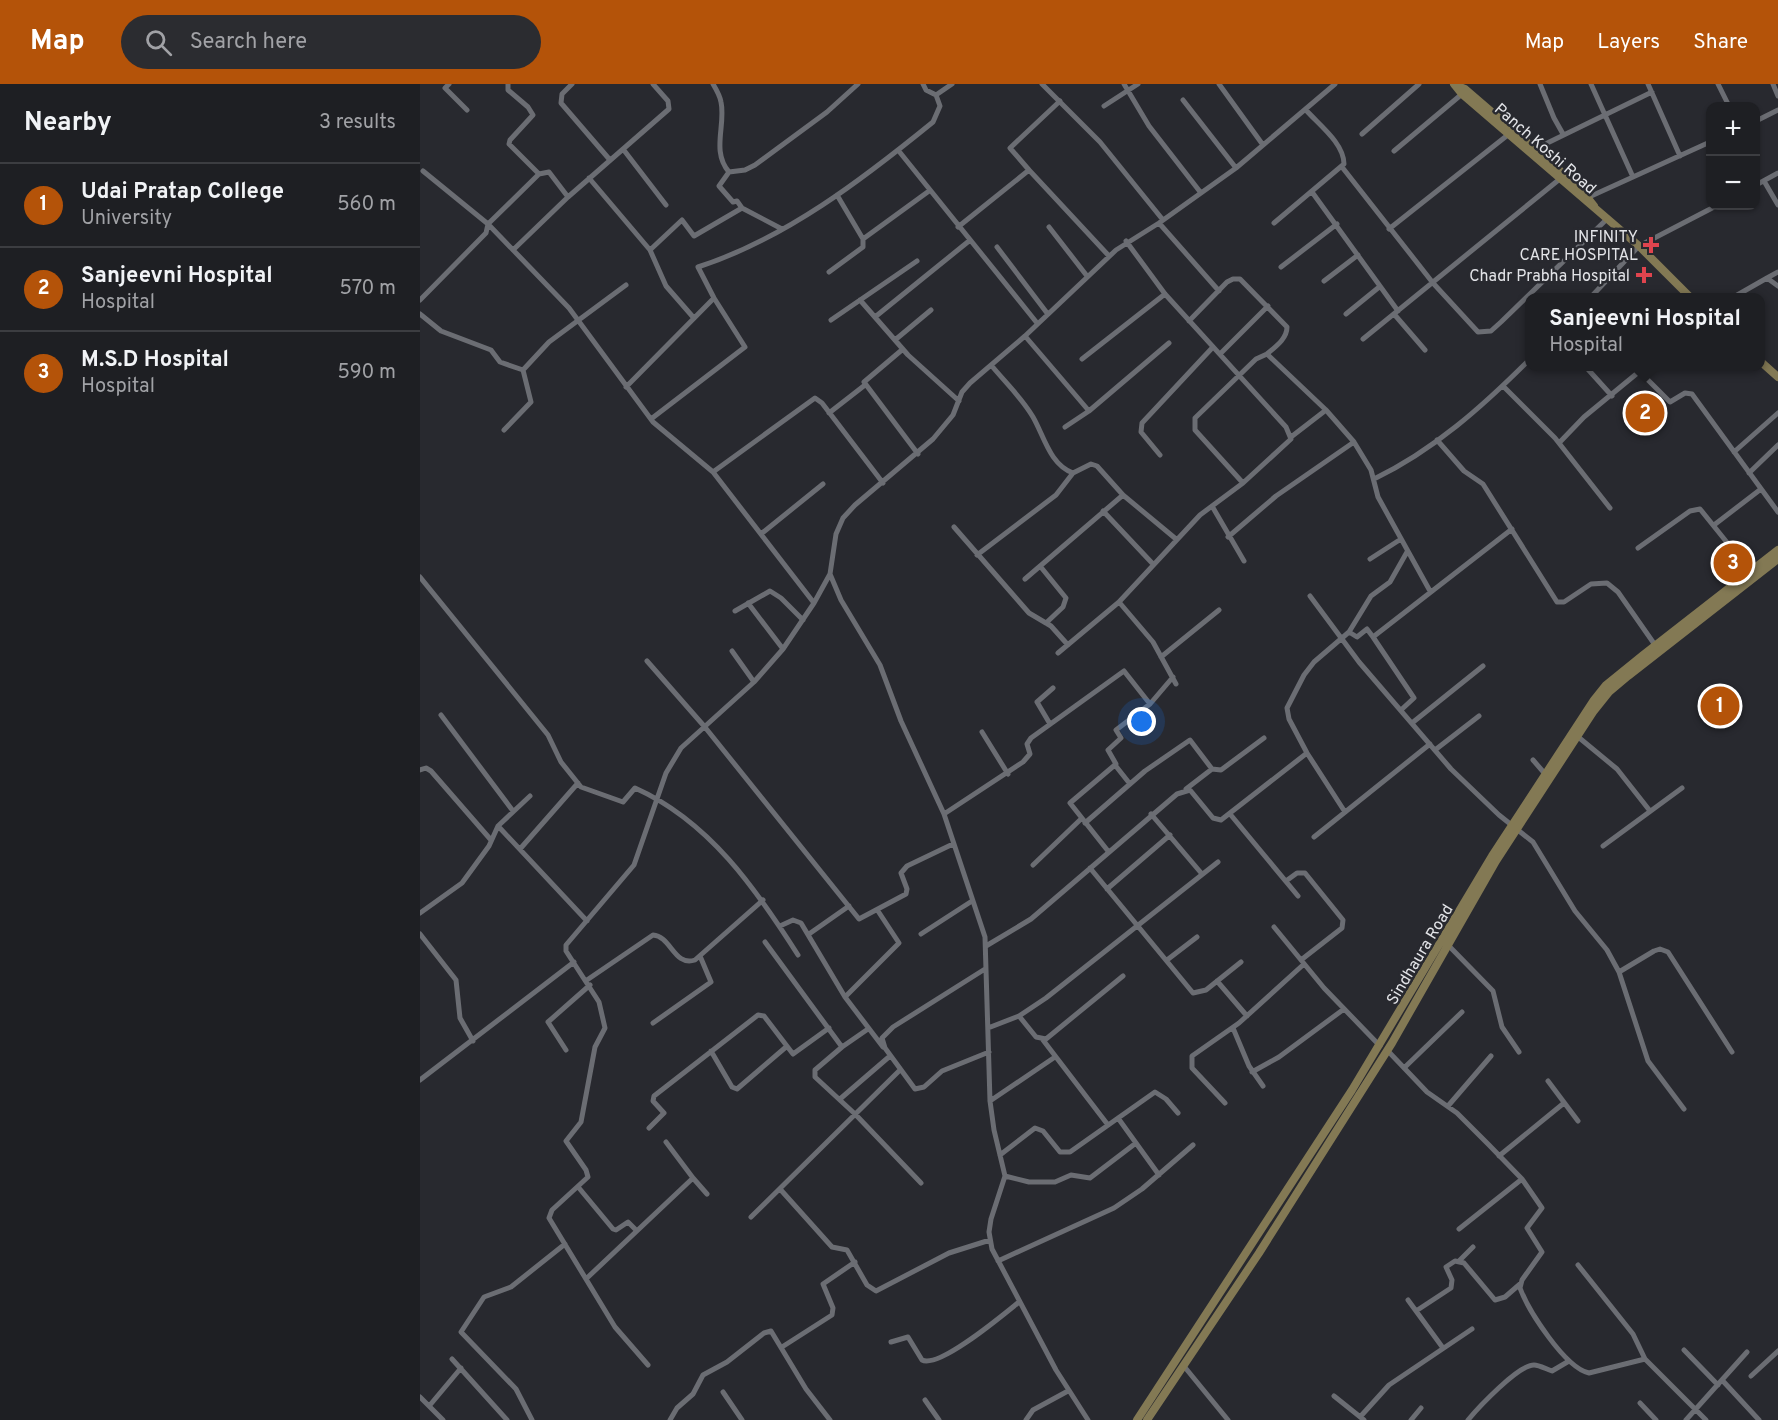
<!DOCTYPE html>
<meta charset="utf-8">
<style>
:root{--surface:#1e1f23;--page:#2b2c30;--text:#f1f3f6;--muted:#a1a2a6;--line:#3c3d41;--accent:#b45309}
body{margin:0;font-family:Overpass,sans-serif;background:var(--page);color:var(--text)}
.controls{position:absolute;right:18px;top:18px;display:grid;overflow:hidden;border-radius:12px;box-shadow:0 2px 4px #0004}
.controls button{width:54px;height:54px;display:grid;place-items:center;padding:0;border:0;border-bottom:2px solid var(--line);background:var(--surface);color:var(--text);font:30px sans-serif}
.you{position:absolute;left:722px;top:638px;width:21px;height:21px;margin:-15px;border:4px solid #fff;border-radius:50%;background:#1a73e8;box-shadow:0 0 0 9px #1a73e833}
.badge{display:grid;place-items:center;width:39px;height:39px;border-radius:50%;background:var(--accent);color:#fff;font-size:20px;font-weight:700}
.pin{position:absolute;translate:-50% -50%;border:3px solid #fff;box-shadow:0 2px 6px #0006}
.popup{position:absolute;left:1105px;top:209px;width:240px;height:78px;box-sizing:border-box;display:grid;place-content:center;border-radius:12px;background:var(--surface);filter:drop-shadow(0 2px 4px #0005);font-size:20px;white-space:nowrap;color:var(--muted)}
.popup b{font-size:22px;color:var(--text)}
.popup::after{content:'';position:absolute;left:50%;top:100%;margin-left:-12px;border:12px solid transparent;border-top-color:var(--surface)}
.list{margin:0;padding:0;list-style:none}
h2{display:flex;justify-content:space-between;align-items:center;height:78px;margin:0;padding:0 24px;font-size:26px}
h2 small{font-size:20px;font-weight:400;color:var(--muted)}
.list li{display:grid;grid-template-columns:39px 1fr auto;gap:18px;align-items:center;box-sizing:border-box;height:84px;padding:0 24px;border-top:2px solid var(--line)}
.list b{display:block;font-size:22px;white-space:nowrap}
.list p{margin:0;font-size:20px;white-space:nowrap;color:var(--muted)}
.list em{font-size:20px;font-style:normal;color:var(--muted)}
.icon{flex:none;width:33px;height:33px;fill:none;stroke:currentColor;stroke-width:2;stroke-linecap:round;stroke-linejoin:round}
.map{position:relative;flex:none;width:1358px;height:1336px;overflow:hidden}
header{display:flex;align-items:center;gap:36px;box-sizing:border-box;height:84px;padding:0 30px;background:var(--accent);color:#fff}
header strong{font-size:28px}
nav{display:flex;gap:33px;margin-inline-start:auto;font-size:21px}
.search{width:420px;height:54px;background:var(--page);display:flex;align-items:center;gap:15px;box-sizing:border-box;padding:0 21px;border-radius:33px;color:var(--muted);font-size:22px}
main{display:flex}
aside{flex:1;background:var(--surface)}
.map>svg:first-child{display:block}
</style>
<header>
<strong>Map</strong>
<div class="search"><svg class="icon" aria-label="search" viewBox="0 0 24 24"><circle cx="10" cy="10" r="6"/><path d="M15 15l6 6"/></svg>Search here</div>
<nav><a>Map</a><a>Layers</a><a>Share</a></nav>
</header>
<main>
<aside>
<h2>Nearby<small>3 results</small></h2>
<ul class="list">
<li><span class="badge">1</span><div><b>Udai Pratap College</b><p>University</p></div><em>560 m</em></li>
<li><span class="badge">2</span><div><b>Sanjeevni Hospital</b><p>Hospital</p></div><em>570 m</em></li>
<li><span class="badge">3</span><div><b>M.S.D Hospital</b><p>Hospital</p></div><em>590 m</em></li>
</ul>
</aside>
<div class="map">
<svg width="1358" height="1336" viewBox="0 0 1358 1336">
<rect width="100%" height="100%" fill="#28292f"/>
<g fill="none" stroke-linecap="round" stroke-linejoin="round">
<path stroke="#6b6d73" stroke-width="5" d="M29 0 25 4 47 26
M88 0V6L108 23 113 31 90 56 89 60 119 90
M152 0 142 10 141 19 190 76
M293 0C296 5 300 12 301 18 306 41 291 67 309 88L325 86 335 81 407 28 438 0
M503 0 506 6 516 11 532 0
M622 0 680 58 743 136
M704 0 729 42 781 109
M799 0 843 61
M1120 0 1134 34 1143 50
M1171 0 1213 93
M1228 0 1260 72
M1298 0 1309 22
M1353 0 1358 12
M763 16 816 84
M684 22 718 0
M1336 37 1358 26
M942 50 999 0
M203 65 246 121
M1115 65 1232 8
M478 66 617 239
M974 67 1042 10
M922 83 1013 199 1058 248 1071 247 1081 238 1188 134
M609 86 590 64 640 17
M3 87 68 140 149 224 233 338 293 388 394 519
M309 88 299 102 313 118 317 117 322 124 362 145
M169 94 230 166 246 202 273 233
M1344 97 1358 121
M1336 101 1358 89
M892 108 978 227
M1169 113 1290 58
M739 139 799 207
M854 139 924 80C924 59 898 40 886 26
M538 143 609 86 689 172
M629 143 667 192
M969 145 1089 50
M443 155 509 107
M577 163 627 229
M93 166 148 113 249 25 248 17 233 0
M230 166 262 136 274 152 322 124
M861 183 917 140
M409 188 443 163V155L417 111
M1347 194 1358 188
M904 197 938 171
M1170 214 1219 162 1296 122
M1312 214 1347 194 1358 202
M0 216 66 149 68 140 119 90 129 88 148 113
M440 216 488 271 539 317
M0 230 21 247 71 266 80 278 103 286
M926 230 958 204
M974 230 1005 266
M455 233 549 157
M411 236 497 177
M769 237 807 198 813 195H820L867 243C867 255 855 263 847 270
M605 252 669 327
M943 255 1141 94
M475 256 511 226
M483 265 444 298 498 370
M800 270 848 222
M662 275 745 210
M571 281C585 298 602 314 613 333 624 352 630 381 653 389L671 380 677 382 703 411 756 455
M1165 282 1192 312
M1220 288 1250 318 1265 309 1272 310 1358 428
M1083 302 1135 354 1190 424
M206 303 294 214
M409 329 445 301
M231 335 325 263 294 214 278 183C365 155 443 95 513 38L520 22 516 11
M645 343 669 327 749 259
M84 346 111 318 103 286 129 258 206 201
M871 353 906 326
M1017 356 1044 387 1063 400 1137 518H1144L1171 500 1187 499 1198 508 1235 561
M1139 359 1164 333 1226 282
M1314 368 1358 329
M740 371 721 348 722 339 793 263
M293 388 395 314 402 319 463 399
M1329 389 1358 361
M954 395C1014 366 1063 322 1110 275
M823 399 775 346V334L836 275 847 270 906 326 934 358 951 386 958 413 1010 507
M792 422 824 477
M683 427 732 479
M1294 441 1341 405
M534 443 609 529 631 542 648 561
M341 450 403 400
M808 453 856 412 934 358
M1218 464 1270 427 1280 425 1330 487
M557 471 636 411 653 389
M950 475 981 455
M620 482 646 514 643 523 626 539
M0 493 128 651 141 678 161 703 203 718 215 704C289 737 336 805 378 871
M605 495 703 411
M890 512 939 578 1031 685 1079 731 1113 758 1155 827 1187 866 1199 888 1228 977 1264 1025
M699 518 733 558 756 600
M328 519 363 565
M315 527 350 507 361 514 383 536
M929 548 937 553 947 545 953 553
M312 567 334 598
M638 569 699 518 780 431 823 399 871 355 866 343 745 210 706 157
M741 573 799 526
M227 577 284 642 439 835 486 810 487 805 481 789 487 782 533 760
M730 620 753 593
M981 626 994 614 953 553 1092 445
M21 631 93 727
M992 639 1063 582
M630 640 617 618 633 604
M562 648 588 690
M1157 652 1197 685 1230 727
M1015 666 1059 632
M1113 676 1126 691
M695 681 710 700
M0 686 6 684 11 687 71 756
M766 705 792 685 801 686 844 654
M925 728 887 669 869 635 867 624 884 591 894 578 929 548 951 512 970 498 987 468
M524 730 603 678 610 670 607 660 611 654 704 587 730 620 696 646 701 654 688 666 696 680 650 719 688 767
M731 730 782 790
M810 730 878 812
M665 739 725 687 770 656 792 685
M78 742 167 837
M894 753 1010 660
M1183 762 1262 704
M100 765 158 699
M613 781 661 735
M670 784 773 909 786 906 821 878
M866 797 877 789H885L923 836 922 844 881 876
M687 805 750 751
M0 829 42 799 69 762 78 742 110 712
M360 842 373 836 381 839 425 913 463 963
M854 843 904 904 960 962
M0 850 36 896 40 934 53 957
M389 850 429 822
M501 850 552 817
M345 858 422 963 395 986V993L435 1030 501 1099
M1028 861 1073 907 1082 943 1099 968
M566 862 611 835 757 710 770 706 793 734 801 736 887 669
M747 876 777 853
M565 885 473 943 462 954 465 964 495 1005 504 1003 522 987 569 968
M1199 888 1234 867 1240 865 1248 868 1312 968
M167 896 233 851C251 852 254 883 275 876L343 816
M797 897 827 932
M425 913 479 859 458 827
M599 932 616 953 626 955 703 892
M233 939 291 898 280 872
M568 944 599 932 626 914 798 778
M813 944 829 982 843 1002
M623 956 688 1041
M422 963 448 945
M146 966 128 938 170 901
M967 966 1007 1008 1037 1029 1069 1061 1102 1095 1122 1124 1107 1144 1122 1168 1102 1196 1100 1204C1108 1226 1145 1284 1169 1289L1225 1275
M291 967 312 1003 317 1005 366 963
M984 984 1042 928
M832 988 859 973 924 925
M0 996 154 878
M1128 997 1158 1037
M420 1015 470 972
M570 1017 635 973
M805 1019 772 984V972L819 939 884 880
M1028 1022 1071 972
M698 1034 739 1091
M229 1044 244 1029 233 1017 234 1012 338 931 344 932 373 970 409 944
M580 1071 615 1044 623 1047 640 1068H650L735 1008 746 1015 758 1029
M1079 1072 1144 1019
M585 1092 609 1098H635L651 1091 670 1094 716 1059
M273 1094 287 1110
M159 1104 193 1145 196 1146 208 1138 216 1146
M360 1105 412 1163 427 1166 447 1201 456 1207 529 1169 570 1156
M331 1133 480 986
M1039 1145 1102 1095
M578 1177 694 1124 722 1105 773 1061
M1039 1177 1053 1163
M1158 1181 1213 1250 1225 1275 1286 1336
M167 1194 273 1094 246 1058
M988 1216 1023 1264
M996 1227 1031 1204 1032 1196 1026 1183 1035 1177 1044 1179 1075 1216 1085 1213 1100 1200
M471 1258 488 1253 502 1276C519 1285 584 1230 599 1218
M362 1263 412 1231 413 1224 403 1200 435 1178
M1264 1266 1298 1301
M32 1275 87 1336
M228 1281 195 1243 129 1134 132 1126 168 1093 166 1086 146 1057 161 1038 175 963 185 944 179 918 146 867V861L214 781 246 689 261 664 334 598 363 565 394 519 410 490
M763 1281 808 1336
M1331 1292 1358 1267
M1302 1296 1339 1336
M303 1308 322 1336
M914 1312 944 1336
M0 1313 23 1336
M505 1316 519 1336
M1220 1319 1236 1336
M10 1321 41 1284
M940 1333 969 1301 1052 1245
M112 1336 96 1305 41 1248 64 1213 91 1203 145 1160
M250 1336 257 1324 273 1310 283 1291 307 1278 344 1249 351 1247 386 1305 410 1336
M606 1336 613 1326 648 1307
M668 1336 636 1286 572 1165 569 1148 571 1135 585 1092 574 1046 570 1017 565 853 524 730 481 637 460 581 421 516 410 490 416 450 423 434 435 421 513 355 533 331 542 308 550 299 605 252 696 166 739 139 816 84 915 0
M991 1336 1001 1324
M1048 1336C1058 1324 1098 1281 1114 1281 1119 1281 1126 1285 1132 1287L1149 1277
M1266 1336 1327 1268"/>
<path stroke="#837954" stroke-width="8" d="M1034 0 1042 10 1219 162 1271 214
M1035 1 1045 5 1159 103 1174 122
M1340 277 1358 293
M717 1336 932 1006 1072 772 1174 616 1186 601 1223 571 1358 466
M727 1336 839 1169 972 959 1076 777 1173 628 1189 608 1208 592 1358 475"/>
</g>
<g fill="#e0444e" stroke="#28292f" stroke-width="2">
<path d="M1228 152h6v6h6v6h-6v6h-6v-6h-6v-6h6z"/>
<path d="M1221 182h6v6h6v6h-6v6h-6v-6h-6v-6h6z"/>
</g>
<g text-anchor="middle" stroke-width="5" stroke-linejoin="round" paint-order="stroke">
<g font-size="16" fill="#e3e4e8" stroke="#28292f">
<text transform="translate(1126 64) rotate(41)" y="6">Panch Koshi Road</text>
<text transform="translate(999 870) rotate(-59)" y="6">Sindhaura Road</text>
</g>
<g font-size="16" fill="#e3e4e8" stroke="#28292f" text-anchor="end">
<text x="1218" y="158">INFINITY<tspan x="1218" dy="18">CARE HOSPITAL</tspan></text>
<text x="1210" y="197">Chadr Prabha Hospital</text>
</g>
</g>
</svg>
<div class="controls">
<button>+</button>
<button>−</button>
</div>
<div class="you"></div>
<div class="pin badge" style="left:1300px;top:622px">1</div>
<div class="pin badge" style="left:1225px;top:329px">2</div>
<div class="popup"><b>Sanjeevni Hospital</b>Hospital</div>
<div class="pin badge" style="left:1313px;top:479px">3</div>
</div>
</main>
